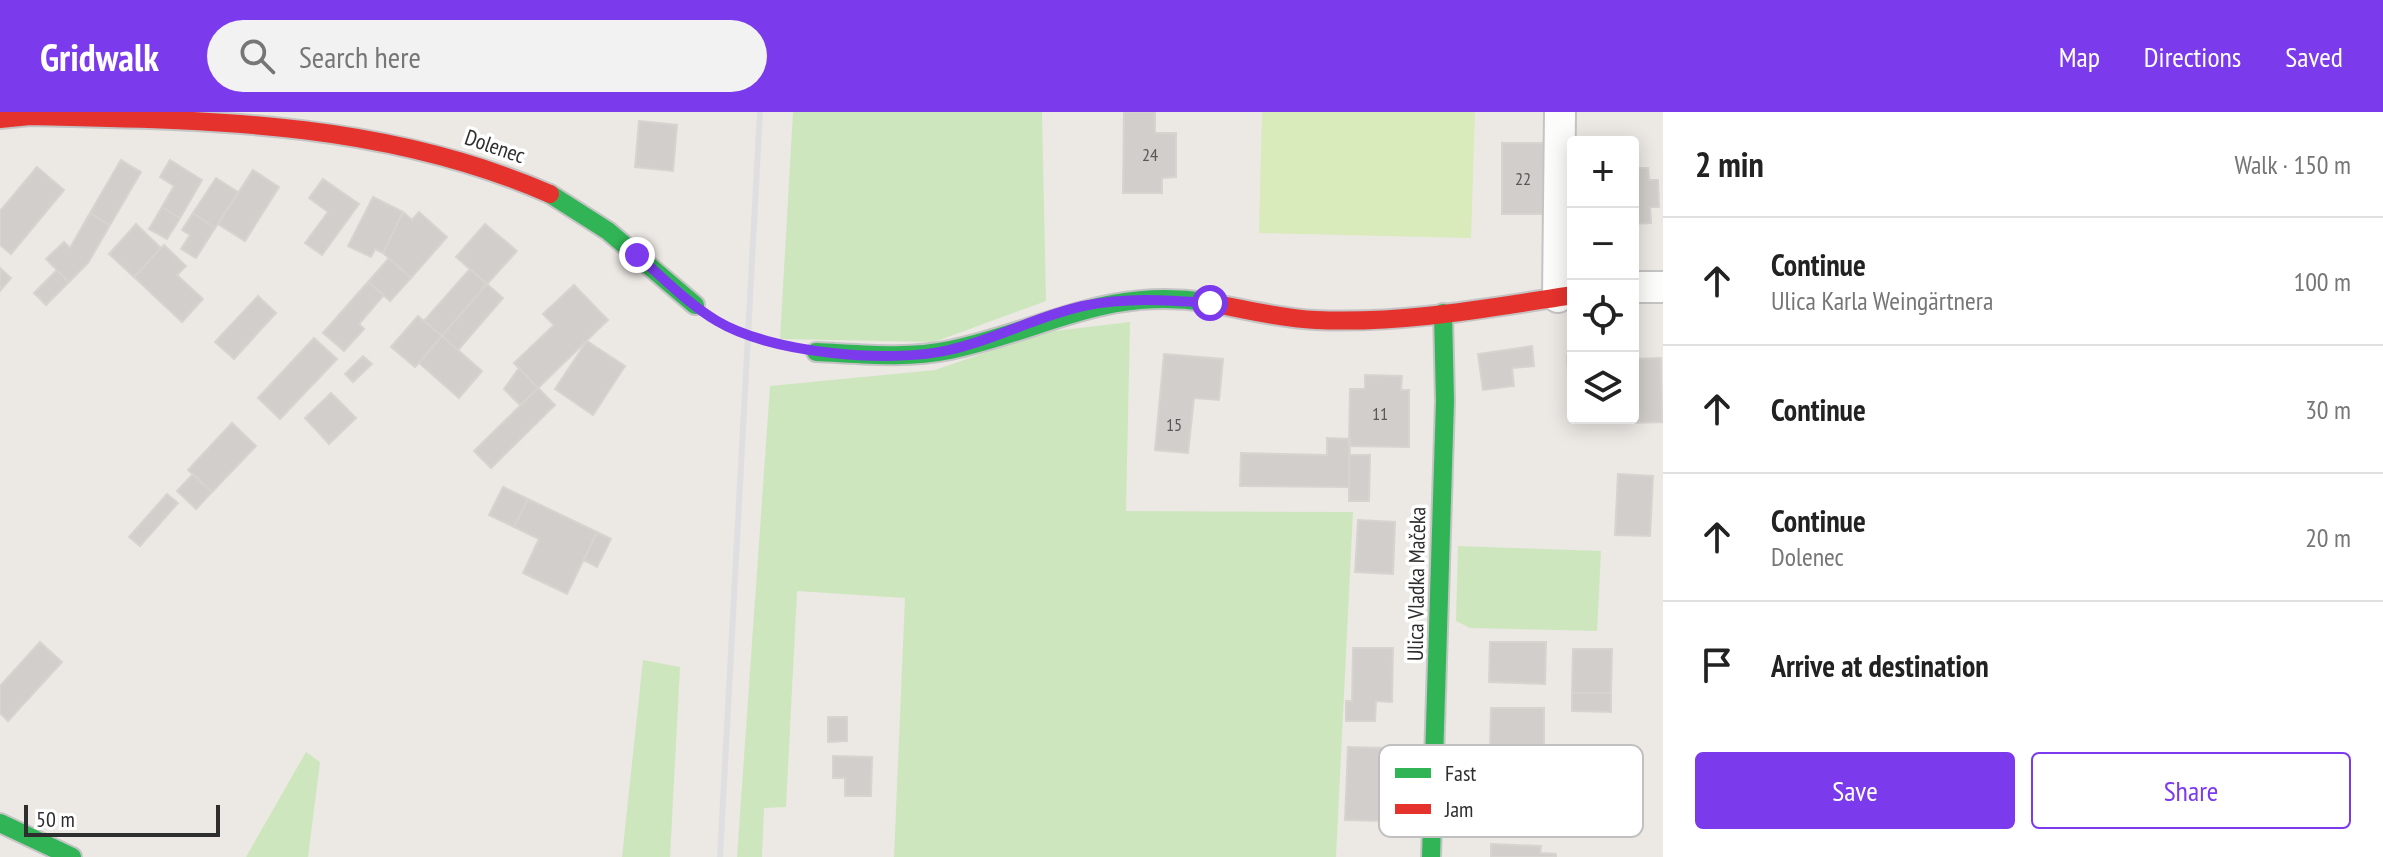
<!DOCTYPE html>
<meta charset="utf-8">
<style>
:root{--surface:#fff;--page:#f2f2f2;--text:#222;--muted:#767676;--line:#e0e0e0;--accent:#7c3aed}
body{margin:0;font-family:"PT Sans Narrow",sans-serif;background:var(--page);color:var(--text)}
.controls{position:absolute;right:24px;top:24px;display:grid;overflow:hidden;border-radius:8px;box-shadow:0 4px 20px #0003}
.controls button{width:72px;height:72px;display:grid;place-items:center;padding:0;border:0;border-bottom:2px solid var(--line);background:var(--surface);color:var(--text);font:40px sans-serif}
.scale{position:absolute;left:24px;bottom:20px;width:196px;box-sizing:border-box;padding-left:8px;border:4px solid #2e2e2e;border-top:0;font-size:22px;line-height:28px;white-space:nowrap;color:#2e2e2e;-webkit-text-stroke:6px #fff;paint-order:stroke}
.stop{position:absolute;width:24px;height:24px;margin:-18px;border:6px solid #7c3aed;border-radius:50%;background:#fff}
.stop.end{background:#7c3aed;border-color:#fff;box-shadow:0 2px 8px #0008}
.list{margin:0;padding:0;list-style:none}
h2{display:flex;justify-content:space-between;align-items:center;height:104px;margin:0;padding:0 32px;font-size:34px}
h2 small{font-size:26px;font-weight:400;color:var(--muted)}
.list li{display:grid;grid-template-columns:52px 1fr auto;gap:24px;align-items:center;box-sizing:border-box;height:128px;padding:0 32px;border-top:2px solid var(--line)}
.list b{display:block;font-size:30px;white-space:nowrap}
.list p{margin:0;font-size:26px;white-space:nowrap;color:var(--muted)}
.list em{font-size:26px;font-style:normal;color:var(--muted)}
.actions{display:flex;gap:16px;padding:24px 32px}
.actions a{flex:1;padding:18px 0;border:2px solid var(--accent);border-radius:8px;text-align:center;font-size:28px;color:var(--accent)}
.actions .main{background:var(--accent);color:#fff}
.icon{flex:none;width:44px;height:44px;fill:none;stroke:currentColor;stroke-width:2;stroke-linecap:round;stroke-linejoin:round}
.map{position:relative;flex:none;width:1663px;height:745px;overflow:hidden}
header{display:flex;align-items:center;gap:48px;box-sizing:border-box;height:112px;padding:0 40px;background:var(--accent);color:#fff}
header strong{font-size:38px}
nav{display:flex;gap:44px;margin-inline-start:auto;font-size:28px}
.search{width:560px;height:72px;background:var(--page);display:flex;align-items:center;gap:20px;box-sizing:border-box;padding:0 28px;border-radius:44px;color:var(--muted);font-size:30px}
main{display:flex}
aside{flex:1;background:var(--surface)}
.map>svg:first-child{display:block}
</style>
<header>
<strong>Gridwalk</strong>
<div class="search"><svg class="icon" aria-label="search" viewBox="0 0 24 24"><circle cx="10" cy="10" r="6"/><path d="M15 15l6 6"/></svg>Search here</div>
<nav><a>Map</a><a>Directions</a><a>Saved</a></nav>
</header>
<main>
<div class="map">
<svg width="1663" height="745" viewBox="0 0 1663 745">
<rect width="100%" height="100%" fill="#ece8e4"/>
<path fill="#cee6be" d="M793 0H1042L1046 189 934 230 780 227Z
M1130 210 1126 399 1353 400 1336 745H894L905 486 797 479 786 695 764 696 762 745H737L770 274 935 258 1046 220Z
M1458 434 1601 439 1597 519 1470 516 1456 509Z
M643 548 680 555 670 745H622Z
M306 640 320 650 308 745H246Z"/>
<path fill="#d9eabb" d="M1262 0H1475L1471 126 1259 121Z"/>
<path fill="#d1cecb" stroke="#d7d4d0" stroke-width="2" d="M1124 0H1155V21H1176V65L1162 66V81H1123Z
M639 9 677 13 673 59 635 55Z
M1502 31H1545L1544 102H1502Z
M121 48 141 60 110 113 90 101Z
M170 48 202 68 180 106 162 95 174 74 160 65Z
M37 55 64 78 11 142 0 133V99Z
M1633 56H1648L1649 68H1658L1659 95H1650L1651 111 1633 112Z
M253 58 279 75 245 129 218 112Z
M216 66 238 80 215 116 193 101Z
M323 67 359 92 322 143 305 131 328 100 309 86Z
M373 85 403 100 383 141 375 137 371 145 348 134Z
M162 95 180 106 167 127 149 117Z
M403 100 412 108 419 100 447 125 411 166 383 141Z
M90 101 110 113 88 151 69 170 46 147 64 130 70 136Z
M193 101 215 116 196 146 181 137 190 123 182 118Z
M136 112 161 136 134 165 109 142Z
M485 112 517 139 487 172 456 145Z
M164 133 186 154 177 163 203 187 182 210 134 165Z
M389 146 411 166 390 189 368 170Z
M0 156 11 166 0 179Z
M470 157 487 172 442 224 424 209Z
M57 158 69 170 46 193 34 181Z
M368 170 384 183 359 212 364 217 344 239 323 221Z
M487 172 503 186 458 238 442 224Z
M574 173 608 208 538 276 514 251 554 213 543 202Z
M258 184 276 201 234 247 215 230Z
M418 204 442 224 415 255 391 235Z
M442 224 482 259 459 286 419 251Z
M314 226 337 247 280 307 258 286Z
M587 229 625 254 593 303 555 277Z
M1532 234 1534 254 1512 256 1514 274 1483 278 1478 242Z
M1164 242 1223 247 1219 288 1194 286 1188 341 1155 338Z
M1573 243V289H1570L1567 244Z
M363 244 372 252 353 270 345 262Z
M1661 246 1662 310 1629 311V306H1633V247Z
M519 256 538 276 520 293 504 277Z
M1365 263 1402 264 1401 278H1409V335L1349 334 1350 277H1365Z
M538 276 555 293 491 356 474 339Z
M331 281 356 306 329 332 305 306Z
M232 311 256 334 212 380 188 358Z
M1327 326 1350 327 1349 375 1240 374 1241 341 1327 343Z
M1349 343H1370L1369 389H1349Z
M193 362 212 380 196 397 177 379Z
M1618 362 1653 364 1650 424 1615 423Z
M503 375 528 387 514 415 489 403Z
M167 382 178 391 140 434 129 425Z
M528 387 597 420 567 482 523 461 539 427 514 415Z
M1358 408 1395 410 1393 462 1355 460Z
M597 420 611 427 597 455 584 448Z
M40 530 62 550 8 609 0 601V574Z
M1490 530H1546L1545 572 1489 570Z
M1353 536H1393L1392 590 1376 589 1375 609H1346V589H1352Z
M1573 537H1612L1611 581H1572Z
M1572 581H1611V600L1572 599Z
M1491 596H1544V637H1490Z
M828 605H847V629L828 630Z
M1348 635 1385 636 1383 709 1345 708Z
M833 644 872 645 871 684H845V666H833Z
M1491 732 1541 734 1540 741 1556 742V745H1491Z"/>
<g fill="none" stroke-linecap="round" stroke-linejoin="round">
<defs>
<path id="street" d="M1633 175H1663
M1558 185 1560 0"/>
<path id="fast" d="M550 82 608 119 695 193
M816 240C861 242 906 247 950 238 1045 218 1104 175 1206 190
M0 711 72 745
M1431 745 1445 289 1443 201"/>
<path id="jam" d="M0 7 30 4C209 8 383 9 550 82
M1206 190C1243 197 1279 206 1316 208 1402 212 1488 196 1573 183"/>
</defs>
<use href="#street" stroke="#c5c4c5" stroke-width="34"/>
<use href="#fast" stroke="#c5c4c5" stroke-width="22"/>
<use href="#jam" stroke="#c5c4c5" stroke-width="22"/>
<path stroke="#c9c9c8" stroke-width="5" stroke-dasharray="6 4" stroke-linecap="butt" d="M722 212 757 229 787 234"/>
<use href="#street" stroke="#fcfcfb" stroke-width="30"/>
<use href="#fast" stroke="#30b455" stroke-width="18"/>
<use href="#jam" stroke="#e5322d" stroke-width="18"/>
<path stroke="#dfdfe1" stroke-width="6" d="M720 745 760 0"/>
</g>
<g fill="none" stroke-linecap="round" stroke-linejoin="round">
<path stroke="#7c3aed" stroke-width="10" d="M637 143C662 165 688 192 717 209 771 241 888 252 949 238 995 228 1037 204 1083 194 1126 185 1167 188 1210 191"/>
</g>
<g text-anchor="middle" stroke-width="7" stroke-linejoin="round" paint-order="stroke">
<g font-size="18" fill="#585857">
<text x="1150" y="49">24</text>
<text x="1523" y="73">22</text>
<text x="1380" y="308">11</text>
<text x="1174" y="319">15</text>
</g>
<g font-size="22" fill="#2e2e2e" stroke="#fff">
<text transform="translate(495 34) rotate(19)" y="8">Dolenec</text>
<text transform="translate(1416 472) rotate(-89)" y="8">Ulica Vladka Mačeka</text>
</g>
</g>
<rect x="1379" y="633" width="264" height="92" rx="12" fill="#fff" stroke="#c0c0c0" stroke-width="2"/>
<rect x="1395" y="656" width="36" height="10" fill="#30b455"/>
<rect x="1395" y="692" width="36" height="10" fill="#e5322d"/>
<g font-size="22" fill="#2e2e2e">
<text x="1445" y="669">Fast</text>
<text x="1445" y="705">Jam</text>
</g>
</svg>
<div class="controls">
<button>+</button>
<button>−</button>
<button><svg class="icon" aria-label="locate" viewBox="0 0 24 24"><circle cx="12" cy="12" r="6"/><path d="M12 2v4M12 18v4M2 12h4M18 12h4"/></svg></button>
<button><svg class="icon" aria-label="layers" viewBox="0 0 24 24"><path d="M12 4l9 5-9 5-9-5zM3 14l9 5 9-5"/></svg></button>
</div>
<div class="scale">50 m</div>
<div class="stop" style="left:1210px;top:191px"></div>
<div class="stop end" style="left:637px;top:143px"></div>
</div>
<aside>
<h2>2 min<small>Walk · 150 m</small></h2>
<ul class="list">
<li><svg class="icon" aria-label="ahead" viewBox="0 0 24 24"><path d="M12 20V5M6 11l6-6 6 6"/></svg><div><b>Continue</b><p>Ulica Karla Weingärtnera</p></div><em>100 m</em></li>
<li><svg class="icon" aria-label="ahead" viewBox="0 0 24 24"><path d="M12 20V5M6 11l6-6 6 6"/></svg><div><b>Continue</b></div><em>30 m</em></li>
<li><svg class="icon" aria-label="ahead" viewBox="0 0 24 24"><path d="M12 20V5M6 11l6-6 6 6"/></svg><div><b>Continue</b><p>Dolenec</p></div><em>20 m</em></li>
<li><svg class="icon" aria-label="arrive" viewBox="0 0 24 24"><path d="M6 21V4h12l-3 4 3 4H6"/></svg><div><b>Arrive at destination</b></div></li>
</ul>
<div class="actions"><a class="main">Save</a><a>Share</a></div>
</aside>
</main>
